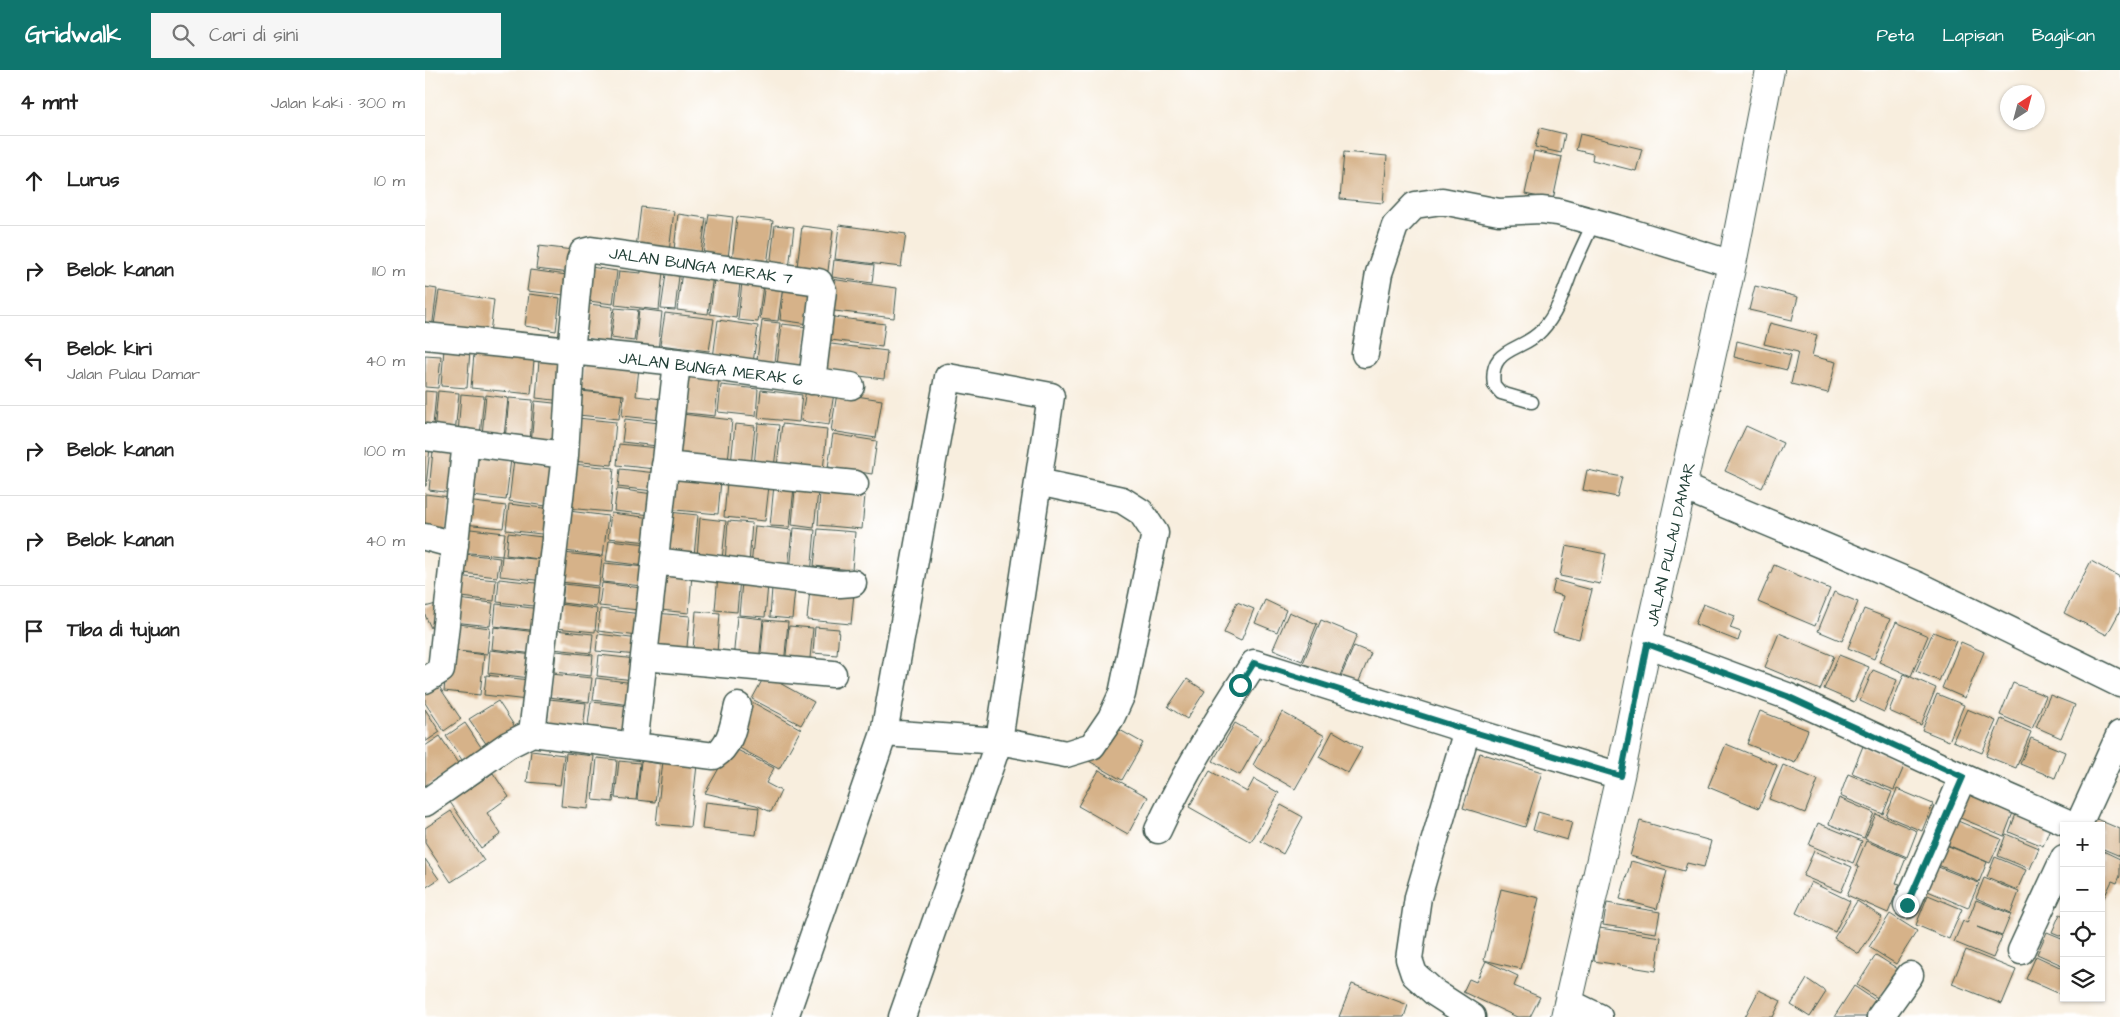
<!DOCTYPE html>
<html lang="id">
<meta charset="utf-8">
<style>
:root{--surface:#fff;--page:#f6f6f6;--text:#222;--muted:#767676;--line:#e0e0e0;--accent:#0f766e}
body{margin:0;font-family:"Architects Daughter",sans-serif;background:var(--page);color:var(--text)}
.controls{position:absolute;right:15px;bottom:15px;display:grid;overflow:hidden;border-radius:0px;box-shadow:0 1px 4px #0004}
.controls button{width:45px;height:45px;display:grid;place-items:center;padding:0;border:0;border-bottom:1px solid var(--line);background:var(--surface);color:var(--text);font:25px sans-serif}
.compass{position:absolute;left:1575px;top:15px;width:45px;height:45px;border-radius:50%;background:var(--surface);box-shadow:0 1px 4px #0004;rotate:36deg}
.stop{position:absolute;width:15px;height:15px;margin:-11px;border:4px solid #0f766e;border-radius:50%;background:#fff}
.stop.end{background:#0f766e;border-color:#fff;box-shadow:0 1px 5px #0008}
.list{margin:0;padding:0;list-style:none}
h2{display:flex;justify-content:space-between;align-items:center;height:65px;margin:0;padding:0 20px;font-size:21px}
h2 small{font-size:16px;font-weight:400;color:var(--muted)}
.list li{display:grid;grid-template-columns:32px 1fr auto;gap:15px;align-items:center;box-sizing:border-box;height:90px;padding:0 20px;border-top:1px solid var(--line)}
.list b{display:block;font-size:19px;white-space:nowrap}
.list p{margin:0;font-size:16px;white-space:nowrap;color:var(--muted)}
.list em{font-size:16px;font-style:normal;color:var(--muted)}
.icon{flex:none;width:28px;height:28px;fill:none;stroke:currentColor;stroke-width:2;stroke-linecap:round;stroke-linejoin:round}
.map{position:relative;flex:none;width:1695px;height:947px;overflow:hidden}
header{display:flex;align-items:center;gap:30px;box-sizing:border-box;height:70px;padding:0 25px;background:var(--accent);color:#fff}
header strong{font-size:24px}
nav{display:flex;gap:28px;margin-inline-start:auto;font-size:18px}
.search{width:350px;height:45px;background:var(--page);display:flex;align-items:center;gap:12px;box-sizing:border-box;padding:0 18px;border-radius:0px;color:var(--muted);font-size:19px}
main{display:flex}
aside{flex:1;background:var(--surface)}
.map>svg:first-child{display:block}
</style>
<header>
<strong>Gridwalk</strong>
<div class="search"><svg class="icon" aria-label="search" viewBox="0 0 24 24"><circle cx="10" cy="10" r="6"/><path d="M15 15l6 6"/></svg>Cari di sini</div>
<nav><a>Peta</a><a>Lapisan</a><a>Bagikan</a></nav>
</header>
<main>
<aside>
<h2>4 mnt<small>Jalan kaki · 300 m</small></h2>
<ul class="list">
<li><svg class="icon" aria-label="ahead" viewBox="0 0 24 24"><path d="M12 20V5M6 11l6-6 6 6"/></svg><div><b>Lurus</b></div><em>10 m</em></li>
<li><svg class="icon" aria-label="right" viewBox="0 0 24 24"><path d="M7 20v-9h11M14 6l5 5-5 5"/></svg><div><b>Belok kanan</b></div><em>110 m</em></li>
<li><svg class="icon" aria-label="left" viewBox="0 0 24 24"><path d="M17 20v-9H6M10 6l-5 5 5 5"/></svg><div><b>Belok kiri</b><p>Jalan Pulau Damar</p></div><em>40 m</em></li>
<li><svg class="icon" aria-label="right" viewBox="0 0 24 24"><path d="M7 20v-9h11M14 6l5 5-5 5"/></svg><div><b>Belok kanan</b></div><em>100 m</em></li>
<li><svg class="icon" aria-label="right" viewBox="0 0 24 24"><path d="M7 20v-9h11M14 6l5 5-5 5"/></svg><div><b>Belok kanan</b></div><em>40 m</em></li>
<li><svg class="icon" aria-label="arrive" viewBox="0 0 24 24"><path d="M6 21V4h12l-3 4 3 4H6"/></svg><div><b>Tiba di tujuan</b></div></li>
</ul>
</aside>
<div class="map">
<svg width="1695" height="947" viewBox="0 0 1695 947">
<rect width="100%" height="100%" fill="#fff"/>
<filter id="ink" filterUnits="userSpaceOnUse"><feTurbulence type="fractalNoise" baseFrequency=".02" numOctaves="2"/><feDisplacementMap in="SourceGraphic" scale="10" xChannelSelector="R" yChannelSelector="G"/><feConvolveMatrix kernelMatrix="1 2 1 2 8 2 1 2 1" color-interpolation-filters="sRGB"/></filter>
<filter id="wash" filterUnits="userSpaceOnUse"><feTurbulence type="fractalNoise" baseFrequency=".0096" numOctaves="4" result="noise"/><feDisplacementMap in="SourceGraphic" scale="20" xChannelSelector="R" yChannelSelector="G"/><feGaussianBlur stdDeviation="1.12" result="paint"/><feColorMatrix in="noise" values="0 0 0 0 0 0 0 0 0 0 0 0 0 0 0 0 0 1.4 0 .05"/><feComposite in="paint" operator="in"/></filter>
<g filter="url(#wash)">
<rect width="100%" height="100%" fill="#f8eede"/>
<g id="blocks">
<path fill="#d6b289" d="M1115 58 1140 64 1136 83 1110 77Z
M1155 64 1217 79 1211 101 1167 90 1168 84 1151 80Z
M1109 81 1137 87 1128 130 1100 124Z
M919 82 962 86 958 133 915 129Z
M216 137 249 141 244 182 211 178Z
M253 144 281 148 276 183 249 180Z
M284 144 308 147 303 188 278 184Z
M312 147 348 151 342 195 307 190Z
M350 155 369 157 364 199 345 197Z
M414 155 481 164 476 197 410 189Z
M377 156 408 160 403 201 372 197Z
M114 176 148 180 145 203 111 199Z
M409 190 449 195 447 213 407 207Z
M159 196 192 201 188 234 155 230Z
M216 199 238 202 234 240 190 235 194 201 216 203Z
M105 200 142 205 140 225 102 221Z
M257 201 288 205 283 244 252 240Z
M241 204 254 206 250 240 236 239Z
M289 209 315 213 311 248 285 244Z
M405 209 472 218 469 248 401 240Z
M317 212 338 215 333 252 313 250Z
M340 213 358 216 353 251 335 249Z
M359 216 388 220 384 254 355 250Z
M1330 216 1373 227 1367 250 1324 240Z
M0 217 12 219 7 259 0 258Z
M14 221 69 230 65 263 9 255Z
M104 224 135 228 131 261 100 256Z
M156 233 188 237 184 272 152 267Z
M190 238 213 240 209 271 186 268Z
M214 239 237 242 233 281 210 278Z
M240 243 289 249 284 281 235 275Z
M402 246 460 254 457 277 399 269Z
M293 250 333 256 328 293 288 288Z
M337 251 355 253 350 292 332 290Z
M1345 253 1392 265 1387 286 1411 292 1403 323 1366 314 1373 282 1339 274Z
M357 254 383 257 378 298 352 295Z
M1312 271 1366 285 1362 300 1309 287Z
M398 273 462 281 459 309 394 301Z
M19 279 45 281 42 318 16 316Z
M49 284 109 290 106 324 46 318Z
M0 285 16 286 13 318 0 317Z
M114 290 142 292 138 331 111 328Z
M158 291 214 298 211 326 237 329 235 350 197 346 199 325 155 320Z
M255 305 294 310 290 346 251 342Z
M296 315 333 319 331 346 293 342Z
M381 319 409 323 404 355 376 351Z
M336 320 377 325 374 352 333 348Z
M0 321 11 322 8 356H0Z
M13 321 34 323 30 364 9 362Z
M155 321 197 325 194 349 153 345Z
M412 323 457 330 451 368 406 361Z
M36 324 59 326 55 366 33 364Z
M61 325 83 328 79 367 57 365Z
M84 328 108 330 105 372 80 370Z
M110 331 138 334 134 376 106 374Z
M257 344 307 350 303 392 252 387Z
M152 348 191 352 187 395 147 391Z
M200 349 234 353 232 376 197 372Z
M333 353 354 355 349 398 329 396Z
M310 354 330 356 326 396 306 394Z
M357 354 402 359 398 401 352 396Z
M1321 356 1358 373 1337 418 1300 401Z
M408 364 452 371 447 404 403 397Z
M194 374 233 378 230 399 192 395Z
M0 378H5L1 416H0Z
M8 381 31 384 27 423 4 420Z
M44 384 86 389 81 430 39 425Z
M89 389 133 394 129 437 84 431Z
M147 394 189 398 185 442 142 438Z
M195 399 231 403 228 421 193 417Z
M1162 400 1197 407 1192 427 1158 420Z
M243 405 296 410 293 444 240 439Z
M302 412 344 416 340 451 299 447Z
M349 415 369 417 365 457 345 456Z
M192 419 228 424 226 445 189 441Z
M370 420 393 422 389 458 367 455Z
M395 421 440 425 437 459 393 455Z
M0 424 25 427 21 461 0 459Z
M41 431 81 436 78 458 39 454Z
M84 434 127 439 125 465 81 460Z
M144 441 183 446 178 486 140 481Z
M244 442 273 445 269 486 240 483Z
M186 443 227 448 224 472 183 468Z
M275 448 301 451 297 490 272 487Z
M303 451 327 453 324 494 300 492Z
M330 456 367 460 363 499 326 496Z
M37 458 80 463 77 486 35 482Z
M369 458 390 460 386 504 365 502Z
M393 459 430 462 427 500 389 496Z
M83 463 126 468 123 490 81 485Z
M184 470 222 474 220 496 181 491Z
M1141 476 1181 484 1175 514 1135 506Z
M32 483 75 488 72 507 30 502Z
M138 483 177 487 174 516 135 512Z
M77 486 121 490 119 511 75 506Z
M1666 491 1695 507V541L1682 565 1639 543Z
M179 493 220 497 218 516 177 512Z
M1349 495 1405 519 1390 556 1333 532Z
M239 501 267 504 264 543 235 540Z
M293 505 315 508 312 542 290 540Z
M31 506 71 510 69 531 29 526Z
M74 509 120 514 118 537 72 532Z
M1130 510 1167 520 1154 569 1128 562 1138 526 1127 523Z
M317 512 343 515 340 547 314 545Z
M177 513 216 518 214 540 174 536Z
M139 514 173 518 171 537 137 533Z
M347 517 370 519 367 549 345 547Z
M385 519 429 523 426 554 382 550Z
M1409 522 1433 532 1417 571 1393 561Z
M32 529 68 533 65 556 29 552Z
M840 530 861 540 852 562 830 553Z
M812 532 829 539 816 571 799 563Z
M15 533 13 556 6 558 0 545V537Z
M71 534 116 539 114 561 69 556Z
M134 534 172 539 170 562 131 558Z
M1278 534 1310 546 1305 558 1316 562 1313 571 1270 554Z
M175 539 216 544 213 566 173 561Z
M1439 539 1465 549 1449 589 1423 578Z
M271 541 295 543 292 583 268 580Z
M864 542 892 554 877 591 848 579Z
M230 543 265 546 261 587 226 584Z
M312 546 338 549 334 593 308 591Z
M339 550 363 552 359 595 335 593Z
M896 550 932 565 911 615 875 600Z
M1471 552 1503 566 1486 606 1454 592Z
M26 553 65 558 62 584 31 581 59 585 55 625 19 621Z
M364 556 388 558 384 598 360 595Z
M69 557 111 562 109 584 67 579Z
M390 557 414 559 412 585 388 583Z
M130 560 168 564 166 583 128 579Z
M1508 562 1531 571 1514 611 1491 601Z
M1354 563 1409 586 1395 620 1340 597Z
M173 564 214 569 212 585 171 581Z
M1536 572 1559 582 1540 628 1517 618Z
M929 576 946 583 931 618 914 611Z
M65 580 108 585 105 608 63 603Z
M131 581 168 585 166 606 129 602Z
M174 585 211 589 209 610 172 606Z
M1414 585 1444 597 1429 632 1399 619Z
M1448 600 1472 610 1459 642 1435 631Z
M126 604 167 608 164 632 124 627Z
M1479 604 1511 618 1496 655 1464 641Z
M61 605 104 610 102 630 59 625Z
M340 605 389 632 376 655 327 629Z
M171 608 209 613 206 635 168 630Z
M762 609 780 621 762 649 743 637Z
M11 612 36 649 19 661 0 633V619Z
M1588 613 1621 626 1607 659 1575 645Z
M1512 624 1539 635 1524 671 1497 660Z
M1625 625 1650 635 1636 668 1611 657Z
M124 629 161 633 158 660 122 656Z
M73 631 90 657 62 675 44 649Z
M166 632 205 636 202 667 162 662Z
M327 632 376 659 354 699 305 673Z
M0 639 15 662 0 672Z
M1542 639 1571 651 1557 683 1528 671Z
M1335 641 1383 660 1370 693 1322 674Z
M857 642 900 666 870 719 828 695Z
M1576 649 1606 662 1591 698 1561 686Z
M40 653 60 683 41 696 21 666Z
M810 653 836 668 815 705 788 691Z
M684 654 718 673 697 710 664 691Z
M908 661 937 678 923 703 894 687Z
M15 666 34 695 0 718V676Z
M1606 668 1640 682 1630 708 1595 694Z
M1301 674 1352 695 1334 738 1283 717Z
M1438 676 1480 694 1469 720 1427 703Z
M306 677 349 698 341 713 356 721 346 742 331 735 280 723Z
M106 681 139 685 135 715 102 712Z
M141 683 169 686 163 739 136 736Z
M1055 683 1117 702 1100 757 1038 738Z
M172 688 192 690 188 732 168 730Z
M194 691 215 693 211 730 190 728Z
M216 691 235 694 230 732 212 730Z
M238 691 272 695 265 757 231 754Z
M1358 695 1393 710 1380 743 1344 729Z
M674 700 723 727 703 764 653 736Z
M785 701 822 722 829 709 854 723 826 772 764 737Z
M68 703 84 727 62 743 76 764 56 778 25 732Z
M1423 704 1467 722 1458 744 1415 726Z
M1472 719 1508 734 1497 761 1461 746Z
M1543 722 1589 740 1579 766 1533 747Z
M1414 728 1449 743 1439 768 1404 754Z
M280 732 334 738 331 765 277 759Z
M856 735 878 747 858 784 836 771Z
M1593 739 1627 753 1618 776 1584 762Z
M26 741 59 791 26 812 0 773V758Z
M1113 742 1147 752 1142 770 1108 760Z
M1451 744 1492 761 1482 787 1440 769Z
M1669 748 1695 759V786L1676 778V756H1665Z
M1528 749 1576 769 1565 793 1518 773Z
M1215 751 1286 771 1279 797 1262 793 1259 801 1205 786Z
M1393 753 1437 771 1428 793 1384 775Z
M1581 764 1614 778 1605 799 1573 786Z
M1441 771 1481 788 1471 813 1475 814 1463 843 1422 825 1434 797 1431 795Z
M1521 775 1562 792 1554 812 1513 795Z
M1676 780 1695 789V806L1692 813 1687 811 1676 834Z
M1389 781 1427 797 1416 822 1378 806Z
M1570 787 1601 800 1592 820 1562 807Z
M0 789 14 809 0 818Z
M1206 791 1242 801 1232 839 1195 829Z
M1508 795 1554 813 1543 838 1498 819Z
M1559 808 1594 822 1586 843 1551 828Z
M1386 812 1425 831 1410 862 1371 843Z
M1076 819 1114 828 1096 899 1059 890Z
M1503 825 1537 839 1524 869 1491 855Z
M1551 830 1586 844 1577 866 1552 857 1577 867 1568 888 1529 872 1538 851 1542 853Z
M1432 831 1457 847 1434 884 1409 868Z
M1182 833 1235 842 1231 863 1178 855Z
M1465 844 1492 861 1471 894 1444 877Z
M1635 844 1639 846V867L1627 862Z
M1174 858 1236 867 1231 901 1169 891Z
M1622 862 1639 869V896L1612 884Z
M1541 880 1591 900 1577 934 1527 914Z
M1451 885 1473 899 1454 929 1432 915Z
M1611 886 1639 899V914L1635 924 1601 909Z
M1061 891 1093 906 1089 916 1115 927 1105 947H1092L1038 922 1044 909 1051 912Z
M1382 909 1401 922 1385 947 1366 935Z
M927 914 983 935 979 947H914Z
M1429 916 1453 932 1444 947H1409Z
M1334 920 1356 931 1348 947H1320Z"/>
</g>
</g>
<g filter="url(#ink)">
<use href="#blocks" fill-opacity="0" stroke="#40584e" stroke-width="1"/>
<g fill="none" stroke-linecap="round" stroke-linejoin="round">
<defs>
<path id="service" d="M1107 332 1076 323 1069 315C1063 276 1098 282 1117 260 1134 242 1140 217 1149 195 1155 181 1162 167 1168 153"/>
<path id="minor" d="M0 266 252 292 426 316
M940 284 954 203 970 156 990 135 1017 131 1074 142 1116 140 1133 142 1202 161 1307 194
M0 367 140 385
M240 395 430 414
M1258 417 1492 515 1695 614
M0 467 30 475
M230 491 415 514 428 513
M1222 574 1362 626 1538 707 1650 756
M219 587 408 604
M0 610 16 600 41 372
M1042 660 993 827 984 889 989 904 1010 923 1047 947
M107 663 140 385 146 282 155 190 158 182 166 180 394 212 398 220 387 311
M459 663 574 671 641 684 667 676 686 648 697 624 730 463 716 442 697 430 613 412
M209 676 252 292
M0 733 83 675 107 663 289 686C307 674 308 655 313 636
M1653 756 1695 664
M733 760C760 701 794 648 829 593L1042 660 1195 706
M1482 835 1538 707
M1596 881 1639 788
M1143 932 1174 947
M360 947 459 663 523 307 626 326 574 671 477 947
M1455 947 1485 905"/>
<path id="tertiary" d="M1140 947 1195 706 1222 574 1307 194 1345 0"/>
</defs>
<use href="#service" stroke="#40584e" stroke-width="15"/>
<use href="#minor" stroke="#40584e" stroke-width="29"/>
<use href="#tertiary" stroke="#40584e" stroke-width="30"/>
<use href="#service" stroke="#fff" stroke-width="12"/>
<use href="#minor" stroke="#fff" stroke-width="26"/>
<use href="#tertiary" stroke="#fff" stroke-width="28"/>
</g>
</g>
<g fill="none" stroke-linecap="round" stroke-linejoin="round" filter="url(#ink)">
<path stroke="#0f766e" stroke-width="6" d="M815 615 829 593 1042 660 1196 706 1222 574 1362 626 1538 707 1482 835"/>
</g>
<g text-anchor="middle" stroke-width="5" stroke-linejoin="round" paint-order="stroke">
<g font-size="16" fill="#1f3d34" stroke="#fff">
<text transform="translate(276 195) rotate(8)" y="6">JALAN BUNGA MERAK 7</text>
<text transform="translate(286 298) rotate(7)" y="6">JALAN BUNGA MERAK 6</text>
<text transform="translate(1245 474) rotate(-77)" y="6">JALAN PULAU DAMAR</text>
</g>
</g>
</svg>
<div class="controls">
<button>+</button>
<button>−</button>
<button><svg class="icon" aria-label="locate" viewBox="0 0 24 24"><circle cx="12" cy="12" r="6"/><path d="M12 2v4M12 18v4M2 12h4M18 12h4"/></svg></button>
<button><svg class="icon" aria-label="layers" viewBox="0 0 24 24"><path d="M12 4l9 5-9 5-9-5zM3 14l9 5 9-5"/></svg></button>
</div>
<svg class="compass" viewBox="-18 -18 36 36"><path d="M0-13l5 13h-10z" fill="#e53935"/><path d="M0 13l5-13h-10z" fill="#767676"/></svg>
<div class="stop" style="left:815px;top:615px"></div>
<div class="stop end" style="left:1482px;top:835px"></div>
</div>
</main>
